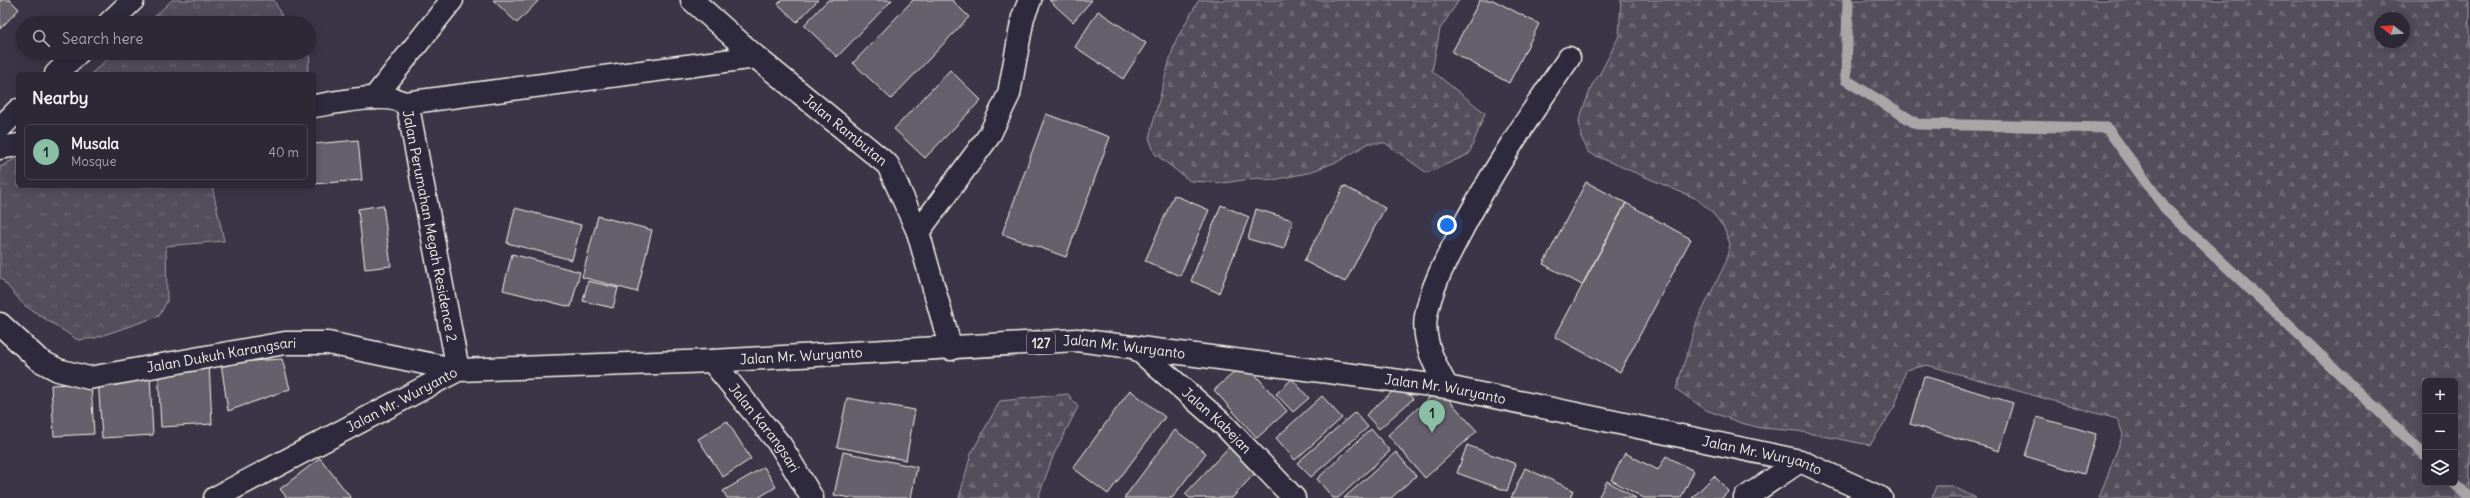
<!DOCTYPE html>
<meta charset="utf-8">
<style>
:root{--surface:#2c2835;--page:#34303d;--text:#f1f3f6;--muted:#a6a6ad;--line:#484450;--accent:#8abfa5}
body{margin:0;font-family:Delius,sans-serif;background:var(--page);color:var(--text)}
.controls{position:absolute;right:12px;bottom:12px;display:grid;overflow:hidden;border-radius:6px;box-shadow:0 2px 10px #0003}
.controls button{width:36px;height:36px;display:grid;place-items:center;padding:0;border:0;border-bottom:1px solid var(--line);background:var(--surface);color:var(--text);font:20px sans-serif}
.compass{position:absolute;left:2374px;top:12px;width:36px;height:36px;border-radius:50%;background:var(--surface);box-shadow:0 2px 10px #0003;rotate:287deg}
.you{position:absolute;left:1447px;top:225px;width:14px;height:14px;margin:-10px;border:3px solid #fff;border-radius:50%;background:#1a73e8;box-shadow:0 0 0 6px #1a73e833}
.badge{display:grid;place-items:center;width:26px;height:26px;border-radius:50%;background:var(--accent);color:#111;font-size:13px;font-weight:700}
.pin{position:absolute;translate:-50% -33px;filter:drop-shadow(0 1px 2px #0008)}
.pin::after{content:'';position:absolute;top:21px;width:14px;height:12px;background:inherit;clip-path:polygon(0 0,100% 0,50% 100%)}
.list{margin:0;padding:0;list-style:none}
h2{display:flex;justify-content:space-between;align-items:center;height:52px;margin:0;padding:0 16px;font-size:17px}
h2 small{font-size:13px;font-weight:400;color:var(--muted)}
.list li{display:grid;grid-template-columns:26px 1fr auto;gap:12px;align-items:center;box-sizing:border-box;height:56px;margin:0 8px 8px;padding:0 8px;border:1px solid var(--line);border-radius:6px}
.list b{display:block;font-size:15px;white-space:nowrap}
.list p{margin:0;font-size:13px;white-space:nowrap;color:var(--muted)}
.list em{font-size:13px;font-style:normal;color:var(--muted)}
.icon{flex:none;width:22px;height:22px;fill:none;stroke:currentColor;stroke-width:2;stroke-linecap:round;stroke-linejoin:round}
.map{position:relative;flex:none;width:2470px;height:498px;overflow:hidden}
.search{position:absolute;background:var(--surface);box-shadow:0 2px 10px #0003;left:16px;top:16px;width:300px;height:44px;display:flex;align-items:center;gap:10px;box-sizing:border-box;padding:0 14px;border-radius:22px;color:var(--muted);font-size:15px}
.panel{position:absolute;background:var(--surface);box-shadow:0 2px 10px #0003;left:16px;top:72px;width:300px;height:116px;border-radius:6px}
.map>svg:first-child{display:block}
</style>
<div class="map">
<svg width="2470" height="498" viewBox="0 0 2470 498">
<defs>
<pattern id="grass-tufts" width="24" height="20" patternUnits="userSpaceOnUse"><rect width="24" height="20" fill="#534e5c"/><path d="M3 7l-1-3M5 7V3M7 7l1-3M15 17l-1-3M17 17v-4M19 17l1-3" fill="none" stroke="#6c6873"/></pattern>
<pattern id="forest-firs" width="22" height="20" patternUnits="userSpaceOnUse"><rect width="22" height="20" fill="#534e5c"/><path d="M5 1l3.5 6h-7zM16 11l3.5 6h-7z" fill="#6c6873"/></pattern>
</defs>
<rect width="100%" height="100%" fill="#3b3647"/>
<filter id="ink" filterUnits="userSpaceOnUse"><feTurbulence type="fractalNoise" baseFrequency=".025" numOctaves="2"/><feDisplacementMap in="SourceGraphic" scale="8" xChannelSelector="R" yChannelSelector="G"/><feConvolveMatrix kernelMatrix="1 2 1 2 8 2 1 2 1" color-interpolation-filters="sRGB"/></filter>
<g filter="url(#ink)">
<path fill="url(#grass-tufts)" stroke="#a4a0a2" d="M172 0H274L285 23H148Z
M114 53H307L310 58 307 74H91Z
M18 157V186H212L224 241 166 246 167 301 159 316 95 338 78 340 24 305 0 277V167Z"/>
<path fill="url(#forest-firs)" stroke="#a4a0a2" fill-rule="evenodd" d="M1199 0H1459L1440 29 1432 71 1485 113 1469 154 1427 173 1385 143H1369L1339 161 1307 173 1273 180 1257 178 1224 183 1190 181 1155 154 1149 138 1171 55 1177 38Z
M1621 0H2470V498H2099L2123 434 2117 419 1927 365 1906 370 1895 406 1870 445 1797 431 1761 428 1741 423 1706 410 1676 389 1697 321 1726 262 1730 244 1724 228 1712 212 1697 199 1589 153 1581 137 1579 120 1592 85 1602 70 1619 36ZM2380 18H2404V42H2380ZM2425 381H2455V483H2425Z
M1068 394 1078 407 1054 454 1038 498H959L971 454 1000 401Z
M1936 486H1952L1976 498H1932Z"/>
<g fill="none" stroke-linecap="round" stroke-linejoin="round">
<path stroke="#aaa6a7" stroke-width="11" d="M1848 0 1846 80 1917 124 2107 128 2165 208 2425 455
M2454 483 2470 498"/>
</g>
<path fill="#65616c" stroke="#f4f1e8" d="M0 0H10L19 9 0 29Z
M493 0H539L517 23Z
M782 0H818L797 22 778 4Z
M828 0H892L837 57 804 25Z
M913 0H952L969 17 891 99 853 63Z
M1049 0H1092L1073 22Z
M1480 0H1493L1539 24 1509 83 1452 52Z
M1098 11 1146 43 1123 79 1075 47Z
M950 70 981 100 925 158 894 129Z
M1046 114 1110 137 1066 257 1002 234Z
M358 140 362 180 314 184V144Z
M1586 182 1626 203 1582 285 1543 264Z
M1344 186 1385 208 1345 282 1304 261Z
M1174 195 1209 210 1180 276 1145 261Z
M1626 203 1691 239 1620 372 1555 337Z
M383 205 391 266 365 269 358 209Z
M1221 205 1249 217 1219 293 1191 281Z
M515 208 581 225 572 260 507 243Z
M1256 209 1293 220 1284 249 1248 239Z
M598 216 652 230 637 292 582 277Z
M512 254 580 272 571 307 503 290Z
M588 281 618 288 613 308 583 301Z
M282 359 290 389 228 411 221 363Z
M209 363 212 424 161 427 158 366Z
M1245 363 1287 411 1257 438 1214 390Z
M150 376 153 435 102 438 98 379Z
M1924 376 2013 403 1999 451 1910 424Z
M1292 379 1309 398 1293 412 1276 394Z
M91 383 94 434 54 436 51 385Z
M1400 385 1413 399 1379 429 1366 415Z
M1439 389 1477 431 1425 478 1388 435Z
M1130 390 1165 417 1108 494 1073 468Z
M1322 396 1342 418 1295 460 1276 438Z
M847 398 915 410 906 460 837 447Z
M1355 412 1368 427 1311 477 1297 463Z
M2037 417 2096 434 2084 474 2025 456Z
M727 421 751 459 723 477 698 439Z
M1371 429 1390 451 1338 498H1333L1317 479Z
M1175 430 1206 453 1172 498H1124Z
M1467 445 1516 464 1507 491 1457 473Z
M1229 447 1256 472 1232 498H1190L1185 494Z
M843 452 917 467 911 498H851L834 495Z
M1396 452 1416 476 1391 498H1344Z
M1625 453 1658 470 1666 456 1694 471 1681 498H1644L1611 480Z
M320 458 351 498H287L280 489Z
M764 467 776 487 758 498H727L723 491Z
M1525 468 1573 490 1570 498H1511Z
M1714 476 1729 491 1722 498H1692Z
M1607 481 1636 498H1598Z"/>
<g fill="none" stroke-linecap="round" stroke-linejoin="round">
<defs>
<g id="minor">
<path id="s1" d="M692 0 756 57 888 165 918 232 951 349"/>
<path d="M109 23 133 0"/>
<path d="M56 74 78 53"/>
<path d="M374 98 452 0"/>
<path d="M405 103 756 57"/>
<path d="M0 128 18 110"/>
<path d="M0 148 18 145"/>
<path d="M918 232 989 136 1009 94 1023 17 1030 0"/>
<path id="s2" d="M0 324 39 360 58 370 89 378 285 343H328L458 370 408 107C395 89 335 103 314 106"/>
<path id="s3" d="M1135 347 1225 426 1294 498"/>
<path id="s4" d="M712 361 781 446 812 498"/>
<path d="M1447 387C1435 366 1422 341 1426 316 1431 288 1444 264 1457 239 1489 176 1528 117 1569 58"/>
<path d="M1745 498 1800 461"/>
</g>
<g id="primary">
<path id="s5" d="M215 498 458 370 712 361 1077 340 1447 387 1800 461 1881 498"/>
</g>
</defs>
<use href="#minor" stroke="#f4f1e8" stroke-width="25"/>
<use href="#primary" stroke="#f4f1e8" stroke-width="25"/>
<use href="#minor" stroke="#2f2a3d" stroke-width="22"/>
<use href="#primary" stroke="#2f2a3d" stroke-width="22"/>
</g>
</g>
<g text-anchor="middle" stroke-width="4" stroke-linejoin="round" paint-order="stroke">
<rect fill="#2f2a3d" stroke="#b9b5b5" stroke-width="1" x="1027" y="332" width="28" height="22" rx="3"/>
<g font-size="13" font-weight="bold" fill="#f4f1e8">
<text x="1041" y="348">127</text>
</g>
<g font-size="14" fill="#f4f1e8" stroke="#2f2a3d">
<text dy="5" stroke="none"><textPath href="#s1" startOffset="201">Jalan Rambutan</textPath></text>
<text transform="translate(430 226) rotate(79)" y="5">Jalan Perumahan Megah Residence 2</text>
<text dy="5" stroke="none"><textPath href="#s5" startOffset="942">Jalan Mr. Wuryanto</textPath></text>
<text dy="5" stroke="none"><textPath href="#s2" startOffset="241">Jalan Dukuh Karangsari</textPath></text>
<text dy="5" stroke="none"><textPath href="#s5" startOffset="618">Jalan Mr. Wuryanto</textPath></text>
<text dy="5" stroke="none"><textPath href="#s5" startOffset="1266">Jalan Mr. Wuryanto</textPath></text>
<text dy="5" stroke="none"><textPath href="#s5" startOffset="211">Jalan Mr. Wuryanto</textPath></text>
<text dy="5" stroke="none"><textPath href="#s3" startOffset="110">Jalan Kabejan</textPath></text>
<text dy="5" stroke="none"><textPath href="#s4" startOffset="85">Jalan Karangsari</textPath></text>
<text dy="5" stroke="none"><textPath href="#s5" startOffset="1590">Jalan Mr. Wuryanto</textPath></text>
</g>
</g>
</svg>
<div class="controls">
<button>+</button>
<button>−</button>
<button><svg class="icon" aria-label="layers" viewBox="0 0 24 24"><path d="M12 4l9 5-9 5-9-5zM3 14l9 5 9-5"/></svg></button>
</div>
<svg class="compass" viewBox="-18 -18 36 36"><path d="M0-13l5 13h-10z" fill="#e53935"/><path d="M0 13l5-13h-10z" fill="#a6a6ad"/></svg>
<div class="you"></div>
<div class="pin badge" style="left:1432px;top:433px">1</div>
<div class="search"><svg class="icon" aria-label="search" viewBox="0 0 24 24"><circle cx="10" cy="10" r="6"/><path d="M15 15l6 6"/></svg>Search here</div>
<section class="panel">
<h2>Nearby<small></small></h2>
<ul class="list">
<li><span class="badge">1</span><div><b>Musala</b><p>Mosque</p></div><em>40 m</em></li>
</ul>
</section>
</div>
